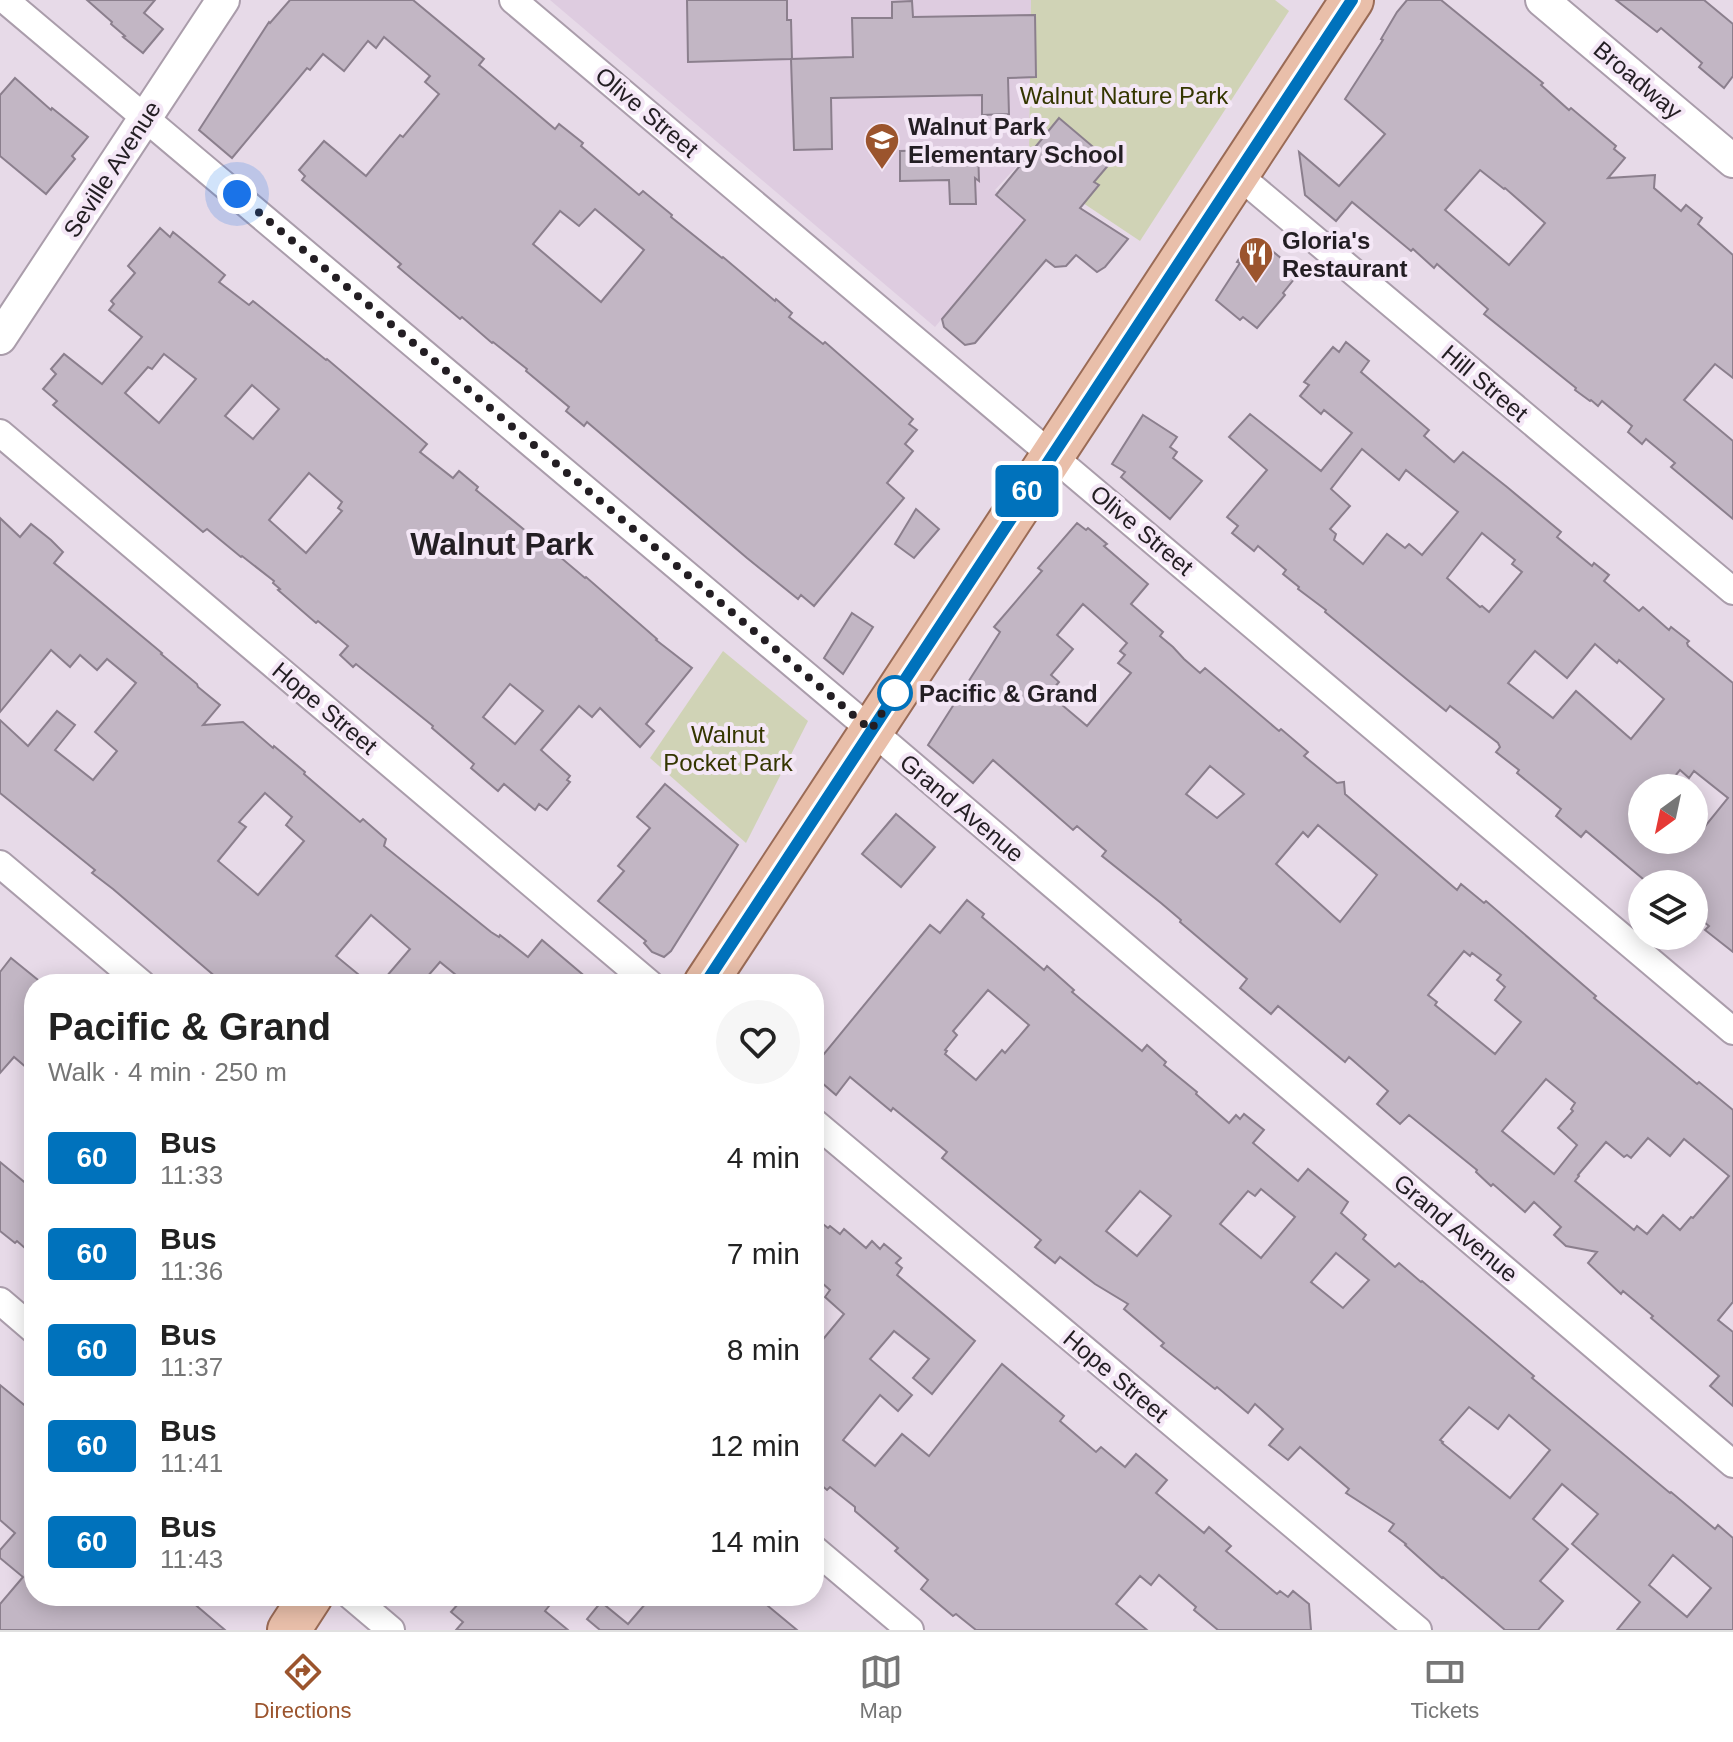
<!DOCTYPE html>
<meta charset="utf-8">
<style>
body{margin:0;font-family:Helvetica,sans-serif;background:#f6f6f6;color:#222;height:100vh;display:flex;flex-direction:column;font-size:30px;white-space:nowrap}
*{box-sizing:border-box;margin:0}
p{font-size:26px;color:#767676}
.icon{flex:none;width:44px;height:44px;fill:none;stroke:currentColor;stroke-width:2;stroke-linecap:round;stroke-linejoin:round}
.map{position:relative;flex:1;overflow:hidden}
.sheet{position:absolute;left:24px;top:974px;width:800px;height:632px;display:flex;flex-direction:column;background:#fff;border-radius:32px;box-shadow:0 4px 20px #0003}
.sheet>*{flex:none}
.badge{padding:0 16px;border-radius:6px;font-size:28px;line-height:52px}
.needle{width:52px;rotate:213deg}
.controls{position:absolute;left:1628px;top:774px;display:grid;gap:16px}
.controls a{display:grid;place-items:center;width:80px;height:80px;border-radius:50%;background:#fff;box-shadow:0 4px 20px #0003;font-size:40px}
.you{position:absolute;width:40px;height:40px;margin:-20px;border:6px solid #fff;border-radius:50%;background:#1a73e8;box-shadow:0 0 0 12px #1a73e833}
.map>.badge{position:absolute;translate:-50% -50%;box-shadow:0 0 0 4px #fff}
.round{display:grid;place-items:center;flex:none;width:84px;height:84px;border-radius:42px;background:#f6f6f6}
.overview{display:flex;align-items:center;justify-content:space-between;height:136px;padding:0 24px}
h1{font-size:38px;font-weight:700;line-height:60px}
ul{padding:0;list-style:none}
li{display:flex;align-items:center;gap:24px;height:96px;padding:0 24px}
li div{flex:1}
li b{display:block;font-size:30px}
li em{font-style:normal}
li .badge{min-width:88px;font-weight:700;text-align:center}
.tab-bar{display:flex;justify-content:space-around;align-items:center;height:112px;border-top:2px solid #e0e0e0;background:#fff;font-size:22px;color:#767676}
.tab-bar a{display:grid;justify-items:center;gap:4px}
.tab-bar .active{color:#9b542d}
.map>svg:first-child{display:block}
.built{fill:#decce0}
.green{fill:#d0d3b6}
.building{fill:#c2b6c4;stroke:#8b7f8d;stroke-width:2;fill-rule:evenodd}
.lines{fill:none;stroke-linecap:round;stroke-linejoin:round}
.minor-casing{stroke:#aa9dab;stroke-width:30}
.tertiary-casing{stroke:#aa9dab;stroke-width:36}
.primary-casing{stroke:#9a6b56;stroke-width:46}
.minor{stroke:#fff;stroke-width:26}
.tertiary{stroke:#fff;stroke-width:32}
.primary{stroke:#e9bfaa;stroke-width:42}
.line-casing{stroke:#fff;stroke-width:18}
.line{stroke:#0072bc;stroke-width:12}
.walk{stroke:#231e23;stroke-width:8;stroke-dasharray:0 14.4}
.stop-dot{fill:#fff;stroke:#0072bc;stroke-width:4}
.labels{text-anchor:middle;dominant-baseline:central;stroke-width:8;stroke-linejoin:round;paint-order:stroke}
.street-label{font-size:24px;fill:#231e23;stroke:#f4e7f6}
.park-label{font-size:24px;fill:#343600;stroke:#f4e7f6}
.poi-label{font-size:24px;font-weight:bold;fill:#231e23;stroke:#f4e7f6;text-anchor:start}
.stop-label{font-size:24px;font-weight:bold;fill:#231e23;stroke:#f4e7f6;text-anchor:start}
.district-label{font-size:32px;font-weight:bold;fill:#231e23;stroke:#f4e7f6}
</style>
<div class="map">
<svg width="1733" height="1630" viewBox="0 0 1733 1630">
<rect width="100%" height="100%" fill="#e7dae8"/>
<polygon class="built" points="550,0 1031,0 1029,153 995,190 1026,217 935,327"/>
<g class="green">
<polygon points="1031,0 1275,0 1289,11 1140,241 1077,199 1029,153"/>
<polygon points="723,651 808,721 746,843 650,758"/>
</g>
<g class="building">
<polygon points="87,0 155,0 144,13 163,29 143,53 123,37 125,36 111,24 112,22"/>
<path d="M 290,0 L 413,0 L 484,59 L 479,65 L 484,69 L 555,129 L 559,124 L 583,143 L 581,146 L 639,195 L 643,191 L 672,215 L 671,217 L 722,258 L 723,257 L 775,301 L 776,299 L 792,313 L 789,317 L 823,344 L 825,342 L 913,419 L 909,424 L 917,430 L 905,444 L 913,451 L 887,483 L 904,498 L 814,606 L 801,595 L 798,599 L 747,558 L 587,422 L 584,426 L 566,411 L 569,407 L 526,371 L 527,369 L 493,342 L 492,343 L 462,317 L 460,319 L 398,267 L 401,264 L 302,180 L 305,176 L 299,170 L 324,141 L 366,176 L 400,135 L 403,137 L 439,94 L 425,82 L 430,76 L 384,37 L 376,48 L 368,41 L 344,71 L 323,54 L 310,70 L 307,68 L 232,158 L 199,130 L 269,22 L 270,23 ZM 595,209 L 644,250 L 601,302 L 533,244 L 560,211 L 579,226 Z"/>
<polygon points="687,0 787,0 787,20 791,20 792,59 688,62"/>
<path d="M 1407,0 L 1441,0 L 1543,83 L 1541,85 L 1569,110 L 1571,108 L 1616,146 L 1614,149 L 1625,158 L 1608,178 L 1655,175 L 1654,188 L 1681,211 L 1686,205 L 1702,218 L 1698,224 L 1733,255 L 1733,378 L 1715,364 L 1684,400 L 1733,441 L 1733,519 L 1671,467 L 1675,463 L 1646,439 L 1642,444 L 1628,432 L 1632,426 L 1602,401 L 1598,406 L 1591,400 L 1590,401 L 1575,390 L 1576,388 L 1484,314 L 1488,309 L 1437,264 L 1434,268 L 1413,249 L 1411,251 L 1352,202 L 1336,221 L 1305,195 L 1299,152 L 1339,186 L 1385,134 L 1345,99 L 1383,40 L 1381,39 L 1397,12 ZM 1480,170 L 1504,189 L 1505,188 L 1545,223 L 1509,265 L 1445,210 Z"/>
<polygon points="1616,0 1704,0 1733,24 1733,76 1724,88 1699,67 1702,63 1661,28 1657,32"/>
<polygon points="912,1 913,17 1035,15 1036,77 1008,78 1009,114 982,115 982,95 831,98 832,149 794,150 791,59 853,57 852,18 892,18 892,2"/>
<polygon points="15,78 51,110 52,108 88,137 72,156 75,159 46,194 0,156 0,95"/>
<polygon points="1059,118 1111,162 1094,182 1099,185 1080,208 1128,239 1105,267 1097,272 1076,255 1066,266 1055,267 1046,260 975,343 965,345 944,327 942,319 1025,220 996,195"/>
<polygon points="978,149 979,181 975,178 976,204 950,204 949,180 900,181 900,151"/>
<path d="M 160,228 L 170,237 L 173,232 L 178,236 L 225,275 L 219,282 L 249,305 L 253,301 L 326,360 L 327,359 L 427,444 L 420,452 L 453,478 L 459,471 L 478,487 L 476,490 L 533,537 L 534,535 L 585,578 L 586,577 L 657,639 L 656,640 L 692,668 L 646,724 L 654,731 L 640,747 L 600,708 L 592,717 L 579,706 L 541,750 L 570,776 L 567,780 L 570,782 L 547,810 L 539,804 L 535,810 L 504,784 L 498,791 L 471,768 L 474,764 L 432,728 L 433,726 L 356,664 L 353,667 L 340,655 L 348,646 L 318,621 L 316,623 L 278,590 L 280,589 L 273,583 L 274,581 L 242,556 L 241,557 L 207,529 L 203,532 L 53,405 L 57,401 L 43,389 L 56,374 L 51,369 L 64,354 L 102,384 L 142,337 L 109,310 L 114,304 L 111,301 L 135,273 L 128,266 ZM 164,354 L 196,379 L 159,423 L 125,393 L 148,367 L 152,369 ZM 252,385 L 279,409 L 253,439 L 225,416 ZM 309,473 L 342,502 L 338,508 L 342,511 L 306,553 L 269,520 ZM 510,684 L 543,711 L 515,744 L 483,717 Z"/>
<polygon points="1258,242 1265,245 1299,273 1283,293 1285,295 1257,328 1243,317 1240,320 1216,300 1240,263 1237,262 1246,248 1252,243"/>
<path d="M 1346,342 L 1369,361 L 1361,372 L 1429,430 L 1424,436 L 1454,462 L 1463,452 L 1507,487 L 1561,532 L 1557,537 L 1592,566 L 1594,563 L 1609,575 L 1604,581 L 1639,611 L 1643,607 L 1669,630 L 1671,627 L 1689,641 L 1687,643 L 1688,646 L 1733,683 L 1733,952 L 1705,930 L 1709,926 L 1694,914 L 1694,884 L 1649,884 L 1586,831 L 1581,837 L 1556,816 L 1561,809 L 1517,773 L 1519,770 L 1496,752 L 1500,747 L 1498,743 L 1450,706 L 1446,711 L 1410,682 L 1325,612 L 1326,610 L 1298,589 L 1299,587 L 1283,574 L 1286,570 L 1258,546 L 1254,551 L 1232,533 L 1238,526 L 1227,517 L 1267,470 L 1229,437 L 1250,414 L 1321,471 L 1352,433 L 1324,410 L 1321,414 L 1300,396 L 1309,385 L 1304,382 L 1333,347 L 1339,352 ZM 1362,449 L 1399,480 L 1406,470 L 1458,512 L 1422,555 L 1409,544 L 1405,548 L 1387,534 L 1363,564 L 1334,540 L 1336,534 L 1330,529 L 1350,506 L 1331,489 ZM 1482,533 L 1515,560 L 1512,564 L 1522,572 L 1489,612 L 1482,606 L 1480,607 L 1447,578 ZM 1595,644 L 1617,663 L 1619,660 L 1664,699 L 1631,739 L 1576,691 L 1553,718 L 1508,683 L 1535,651 L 1567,678 ZM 1680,770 L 1689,778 L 1694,771 L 1728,798 L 1694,840 L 1642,840 L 1642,788 L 1665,788 Z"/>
<polygon points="1143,415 1177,437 1170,447 1177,452 1173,458 1202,481 1170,519 1121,477 1125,472 1112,464"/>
<polygon points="916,509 939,529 914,558 895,544"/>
<path d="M 0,518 L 20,537 L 31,524 L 51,540 L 63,552 L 54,563 L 162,653 L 161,654 L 197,684 L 198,687 L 220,705 L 203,725 L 243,722 L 273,748 L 274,746 L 305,772 L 304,774 L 360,822 L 363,819 L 379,833 L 386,839 L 384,846 L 491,932 L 499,937 L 500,935 L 528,957 L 542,940 L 594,984 L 467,984 L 440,962 L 421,984 L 380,984 L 410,949 L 371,915 L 336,956 L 370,984 L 224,984 L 113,889 L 92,873 L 95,870 L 0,793 L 0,720 L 28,746 L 57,711 L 75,725 L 55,750 L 93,780 L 117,751 L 95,732 L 136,683 L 107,659 L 97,670 L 80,655 L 70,667 L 51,650 L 0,712 ZM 265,793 L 292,817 L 286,825 L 304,841 L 258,895 L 218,861 L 246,827 L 239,822 Z"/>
<path d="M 1077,523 L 1086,530 L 1088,528 L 1107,544 L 1104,546 L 1148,584 L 1131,604 L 1163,632 L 1160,636 L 1173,647 L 1184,659 L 1200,673 L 1205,668 L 1279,731 L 1281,729 L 1308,752 L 1304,756 L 1337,783 L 1344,782 L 1345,794 L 1457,890 L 1461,884 L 1484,903 L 1486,901 L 1596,996 L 1594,998 L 1697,1084 L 1699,1082 L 1733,1110 L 1733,1302 L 1718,1320 L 1733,1332 L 1733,1406 L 1710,1386 L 1719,1376 L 1651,1318 L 1653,1316 L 1623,1291 L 1621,1294 L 1588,1263 L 1597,1252 L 1566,1246 L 1554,1235 L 1561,1227 L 1534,1202 L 1525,1212 L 1493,1184 L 1491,1186 L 1476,1172 L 1477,1170 L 1409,1115 L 1400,1124 L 1377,1104 L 1388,1091 L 1349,1057 L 1345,1062 L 1278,1006 L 1271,1014 L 1240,988 L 1247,979 L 1180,922 L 1181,920 L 1161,903 L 1102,856 L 1106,851 L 1077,826 L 1073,830 L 993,760 L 973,783 L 928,745 L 1000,632 L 994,627 L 1042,571 L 1038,568 ZM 1083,604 L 1127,643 L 1120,651 L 1125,655 L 1118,663 L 1131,673 L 1087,726 L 1049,694 L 1059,682 L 1051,675 L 1073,649 L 1057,635 ZM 1210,766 L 1244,794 L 1217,818 L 1186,794 ZM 1318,825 L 1377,875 L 1340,922 L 1276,864 L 1303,832 L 1308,837 ZM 1464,951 L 1470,956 L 1472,953 L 1501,975 L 1497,980 L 1505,987 L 1495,1000 L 1521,1022 L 1495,1054 L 1435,1005 L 1437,1002 L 1428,995 ZM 1546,1079 L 1575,1103 L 1571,1109 L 1573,1111 L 1558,1128 L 1577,1145 L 1554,1174 L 1502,1131 ZM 1648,1138 L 1670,1156 L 1684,1139 L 1729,1176 L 1693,1218 L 1691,1217 L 1680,1230 L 1663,1215 L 1647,1234 L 1637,1226 L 1634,1230 L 1575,1181 L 1579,1176 L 1578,1175 L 1606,1142 L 1624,1157 L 1627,1155 L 1631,1158 Z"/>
<polygon points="852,613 873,627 843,674 824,658"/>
<polygon points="665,784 738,845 671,951 664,957 652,952 644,943 646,941 598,901 624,871 618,866 650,828 637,817"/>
<polygon points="896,814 935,847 901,887 862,854"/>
<path d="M 967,900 L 984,914 L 982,917 L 1044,970 L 1047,966 L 1074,990 L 1072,992 L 1142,1051 L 1147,1045 L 1166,1062 L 1164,1065 L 1197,1092 L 1196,1094 L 1229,1123 L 1236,1115 L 1240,1119 L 1244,1114 L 1264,1130 L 1253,1143 L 1298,1181 L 1308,1169 L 1348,1202 L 1341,1213 L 1366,1235 L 1363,1239 L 1395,1267 L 1399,1263 L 1421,1282 L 1422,1281 L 1534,1376 L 1532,1378 L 1670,1493 L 1671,1492 L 1715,1529 L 1718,1525 L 1733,1538 L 1733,1630 L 1617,1630 L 1640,1602 L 1572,1544 L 1598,1514 L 1562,1484 L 1533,1519 L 1568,1549 L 1540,1581 L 1563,1601 L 1538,1630 L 1505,1630 L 1443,1577 L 1442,1578 L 1405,1545 L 1406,1544 L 1389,1531 L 1394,1524 L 1346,1493 L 1349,1489 L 1300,1447 L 1288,1460 L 1269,1445 L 1283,1429 L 1255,1404 L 1248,1413 L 1217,1387 L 1215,1389 L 1161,1346 L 1164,1343 L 1124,1309 L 1128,1304 L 1095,1284 L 1060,1257 L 1055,1263 L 1035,1247 L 1041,1240 L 942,1158 L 947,1152 L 893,1108 L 891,1111 L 850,1077 L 836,1095 L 814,1076 L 814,1066 L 930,925 L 940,933 ZM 988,990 L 1029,1025 L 1005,1053 L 1002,1050 L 976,1080 L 945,1054 L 947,1051 L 945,1050 L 957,1035 L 953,1031 ZM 1261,1189 L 1295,1217 L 1261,1258 L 1220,1224 L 1248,1191 L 1255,1196 ZM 1140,1191 L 1171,1216 L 1137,1256 L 1106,1231 ZM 1336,1253 L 1369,1280 L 1343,1308 L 1311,1282 ZM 1469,1407 L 1498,1429 L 1509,1415 L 1550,1450 L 1510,1498 L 1442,1443 L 1443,1442 L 1440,1440 ZM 1673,1555 L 1711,1588 L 1687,1617 L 1649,1585 Z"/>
<polygon points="11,958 43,984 34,984 34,1074 14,1057 0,1073 0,972"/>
<polygon points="0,1162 34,1190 34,1256 17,1241 15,1243 0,1231"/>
<polygon points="814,1217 828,1228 830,1226 840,1234 844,1229 866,1248 872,1241 880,1249 884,1244 901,1258 896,1263 902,1268 897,1275 975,1341 932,1394 913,1378 929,1359 894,1331 870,1359 912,1395 898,1411 880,1395 843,1440 875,1466 902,1434 929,1456 1002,1364 1064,1416 1060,1421 1096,1452 1101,1447 1125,1467 1136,1454 1167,1480 1156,1493 1204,1533 1209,1527 1231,1546 1226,1551 1277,1594 1280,1591 1288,1597 1293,1591 1309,1604 1311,1630 1218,1630 1194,1610 1196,1607 1159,1575 1151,1585 1140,1576 1116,1604 1147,1630 976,1630 956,1614 953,1616 921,1589 928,1580 895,1551 898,1548 855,1511 855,1507 830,1487 827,1490 814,1479 814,1350 844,1314 825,1297 830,1290 814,1276"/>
<polygon points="0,1385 34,1413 34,1596 185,1596 225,1630 0,1630 0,1604 23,1577 0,1558 0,1550 15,1533 0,1520"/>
<polygon points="465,1596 557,1596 545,1611 568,1630 456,1630 463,1622 451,1612"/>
<polygon points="652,1596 756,1596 797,1630 600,1630 587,1619 601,1602 628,1624"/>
</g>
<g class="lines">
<g class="minor-casing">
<g id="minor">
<polyline points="5,0 871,730 1733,1464"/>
<polyline points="513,0 1733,1031"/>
<polyline points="1237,174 1733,591"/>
<polyline points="0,433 650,984"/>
<polyline points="0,864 142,984"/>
<polyline points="814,1122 1418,1630"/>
<polyline points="0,1301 34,1330"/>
<polyline points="814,1549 910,1630"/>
<polyline points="351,1596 391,1630"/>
</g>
</g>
<g class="tertiary-casing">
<g id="tertiary">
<polyline points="1542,0 1733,161"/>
<polyline points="0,338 223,0"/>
</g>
</g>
<g class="primary-casing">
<g id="primary">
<polyline points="705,984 1352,0"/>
<polyline points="289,1630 311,1596"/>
</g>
</g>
<use href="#minor" class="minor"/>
<use href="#tertiary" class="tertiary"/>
<use href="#primary" class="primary"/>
</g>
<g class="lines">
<g class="line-casing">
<polyline id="line" points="705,984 1352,0"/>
</g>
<use href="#line" class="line"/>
<polyline class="walk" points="237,194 871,730 902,682 895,693"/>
</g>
<defs>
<g id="school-pin" transform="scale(1.8)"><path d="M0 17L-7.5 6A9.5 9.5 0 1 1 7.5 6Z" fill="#9b542d" stroke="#f4e7f6"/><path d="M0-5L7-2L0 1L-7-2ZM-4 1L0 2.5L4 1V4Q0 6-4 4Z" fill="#fff"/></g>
<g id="restaurant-pin" transform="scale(1.8)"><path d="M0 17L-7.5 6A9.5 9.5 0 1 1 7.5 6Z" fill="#9b542d" stroke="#f4e7f6"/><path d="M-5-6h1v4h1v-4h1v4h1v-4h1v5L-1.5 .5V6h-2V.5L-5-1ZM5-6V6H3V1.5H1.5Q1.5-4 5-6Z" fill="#fff"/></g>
</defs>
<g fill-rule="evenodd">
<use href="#school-pin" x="882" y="140"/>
<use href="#restaurant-pin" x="1256" y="254"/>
</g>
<circle class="stop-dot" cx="895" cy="693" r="16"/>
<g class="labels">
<g class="street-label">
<text transform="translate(1638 80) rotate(40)">Broadway</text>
<text transform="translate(647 112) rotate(40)">Olive Street</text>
<text transform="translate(112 169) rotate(-57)">Seville Avenue</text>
<text transform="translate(1485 383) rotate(40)">Hill Street</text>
<text transform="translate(1142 530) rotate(40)">Olive Street</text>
<text transform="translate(325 708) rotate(40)">Hope Street</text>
<text transform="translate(962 808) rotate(40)">Grand Avenue</text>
<text transform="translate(1456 1228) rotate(40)">Grand Avenue</text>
<text transform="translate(1116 1376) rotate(40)">Hope Street</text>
</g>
<g class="park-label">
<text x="1124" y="95">Walnut Nature Park</text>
<text x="728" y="734">Walnut<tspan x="728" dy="28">Pocket Park</tspan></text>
</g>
<g class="poi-label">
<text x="908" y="126">Walnut Park<tspan x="908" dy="28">Elementary School</tspan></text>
<text x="1282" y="240">Gloria's<tspan x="1282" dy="28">Restaurant</tspan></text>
</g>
<g class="stop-label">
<text x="919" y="693">Pacific &amp; Grand</text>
</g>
<g class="district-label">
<text x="502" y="544">Walnut Park</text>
</g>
</g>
</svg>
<div class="controls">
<a><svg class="needle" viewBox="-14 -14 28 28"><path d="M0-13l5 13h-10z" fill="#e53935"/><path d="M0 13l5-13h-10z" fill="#767676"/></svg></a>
<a><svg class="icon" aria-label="layers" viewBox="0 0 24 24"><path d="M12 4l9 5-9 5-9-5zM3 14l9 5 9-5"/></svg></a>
</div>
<div class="you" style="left:237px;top:194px"></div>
<b class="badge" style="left:1027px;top:491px;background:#0072bc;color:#fff">60</b>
<section class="sheet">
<div class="overview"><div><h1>Pacific &amp; Grand</h1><p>Walk · 4 min · 250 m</p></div><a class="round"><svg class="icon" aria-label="heart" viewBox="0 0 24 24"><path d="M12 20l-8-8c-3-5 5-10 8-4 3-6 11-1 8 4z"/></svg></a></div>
<ul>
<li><span class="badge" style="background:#0072bc;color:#fff">60</span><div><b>Bus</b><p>11:33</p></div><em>4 min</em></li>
<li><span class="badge" style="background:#0072bc;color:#fff">60</span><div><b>Bus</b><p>11:36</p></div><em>7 min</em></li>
<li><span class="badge" style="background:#0072bc;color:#fff">60</span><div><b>Bus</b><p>11:37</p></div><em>8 min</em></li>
<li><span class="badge" style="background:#0072bc;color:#fff">60</span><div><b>Bus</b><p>11:41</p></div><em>12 min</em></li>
<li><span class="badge" style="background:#0072bc;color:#fff">60</span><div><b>Bus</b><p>11:43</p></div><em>14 min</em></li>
</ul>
</section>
</div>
<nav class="tab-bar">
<a class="active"><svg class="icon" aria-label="directions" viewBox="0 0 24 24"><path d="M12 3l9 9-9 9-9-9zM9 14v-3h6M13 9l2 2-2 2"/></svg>Directions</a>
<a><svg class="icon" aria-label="map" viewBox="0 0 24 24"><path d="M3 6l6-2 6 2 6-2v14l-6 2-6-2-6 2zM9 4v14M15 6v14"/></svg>Map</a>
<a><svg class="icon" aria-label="tickets" viewBox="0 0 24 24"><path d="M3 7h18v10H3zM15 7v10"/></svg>Tickets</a>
</nav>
